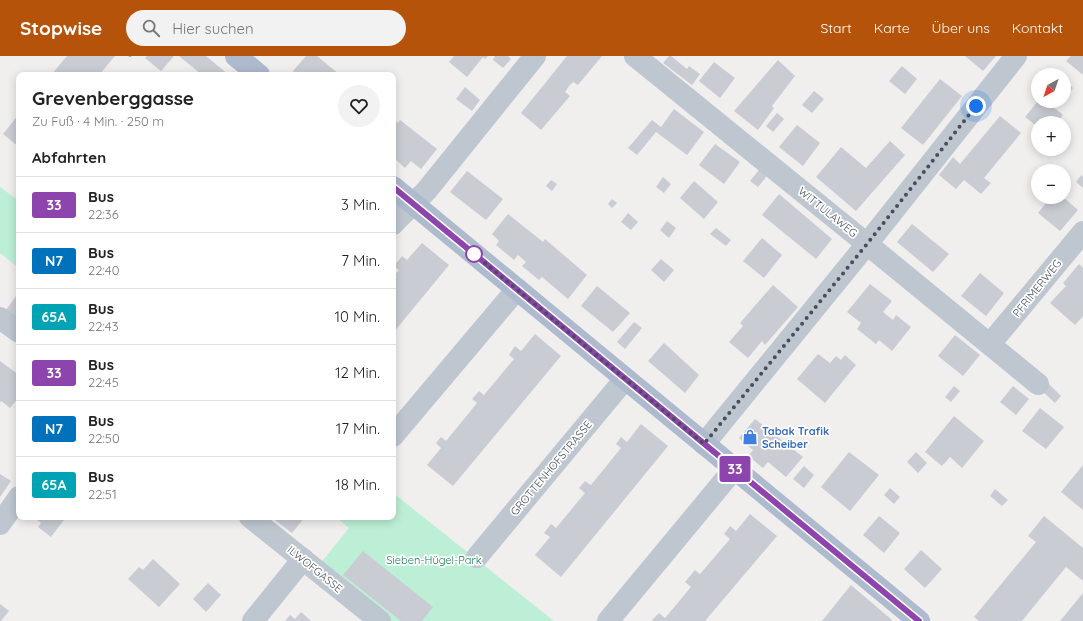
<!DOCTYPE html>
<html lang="de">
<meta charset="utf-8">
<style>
body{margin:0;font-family:Quicksand,sans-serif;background:#f2f2f2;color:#222;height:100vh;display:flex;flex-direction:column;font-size:15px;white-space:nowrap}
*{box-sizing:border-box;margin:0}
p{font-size:13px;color:#767676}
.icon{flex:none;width:22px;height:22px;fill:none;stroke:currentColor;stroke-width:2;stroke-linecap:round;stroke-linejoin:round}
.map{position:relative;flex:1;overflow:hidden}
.sheet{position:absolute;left:16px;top:16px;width:380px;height:448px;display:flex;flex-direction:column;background:#fff;border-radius:8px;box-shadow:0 2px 10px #0003}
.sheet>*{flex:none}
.badge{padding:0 8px;border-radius:3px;font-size:14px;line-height:26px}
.needle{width:26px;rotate:220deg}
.controls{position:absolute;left:1031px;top:12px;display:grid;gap:8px}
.controls a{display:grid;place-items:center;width:40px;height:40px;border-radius:50%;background:#fff;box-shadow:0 2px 10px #0003;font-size:20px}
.you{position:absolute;width:20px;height:20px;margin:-10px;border:3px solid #fff;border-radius:50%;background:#1a73e8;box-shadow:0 0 0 6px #1a73e833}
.map>.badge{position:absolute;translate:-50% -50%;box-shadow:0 0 0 2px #fff}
h2{padding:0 16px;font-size:15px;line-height:36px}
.round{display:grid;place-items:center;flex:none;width:42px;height:42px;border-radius:21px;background:#f2f2f2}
.overview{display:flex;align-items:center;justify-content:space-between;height:68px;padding:0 16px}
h1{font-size:19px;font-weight:700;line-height:30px}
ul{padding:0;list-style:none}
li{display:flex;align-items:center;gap:12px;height:56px;padding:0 16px;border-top:1px solid #e0e0e0}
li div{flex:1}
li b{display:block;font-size:15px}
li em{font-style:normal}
li .badge{min-width:44px;font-weight:700;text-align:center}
header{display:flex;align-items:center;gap:24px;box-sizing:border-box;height:56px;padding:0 20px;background:#b45309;color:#fff}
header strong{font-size:19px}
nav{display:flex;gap:22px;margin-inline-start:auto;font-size:14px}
.search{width:280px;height:36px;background:#f2f2f2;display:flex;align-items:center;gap:10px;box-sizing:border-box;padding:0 14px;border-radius:22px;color:#767676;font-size:15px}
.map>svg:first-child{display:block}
.green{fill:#bcefd6}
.building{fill:#caccd4}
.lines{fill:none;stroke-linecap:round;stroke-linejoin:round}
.path{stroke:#74ccac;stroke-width:2.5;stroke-dasharray:3 2;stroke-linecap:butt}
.minor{stroke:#bec6d0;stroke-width:22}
.major{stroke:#aebacd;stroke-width:22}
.line-casing{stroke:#fff;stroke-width:9}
.line{stroke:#8e44ad;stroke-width:6}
.walk{stroke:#464f5b;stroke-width:4;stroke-dasharray:0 7.2}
.stop-dot{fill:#fff;stroke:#8e44ad;stroke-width:2}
.labels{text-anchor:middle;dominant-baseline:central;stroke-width:3.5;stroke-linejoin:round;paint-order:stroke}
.street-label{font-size:11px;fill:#464f5b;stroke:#fff}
.shop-label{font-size:11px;font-weight:bold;fill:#366cbe;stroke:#fff;text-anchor:start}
.park-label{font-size:11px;fill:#177d56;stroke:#fff}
</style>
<header>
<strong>Stopwise</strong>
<div class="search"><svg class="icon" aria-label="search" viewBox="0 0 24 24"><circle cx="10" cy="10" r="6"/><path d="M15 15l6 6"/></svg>Hier suchen</div>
<nav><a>Start</a><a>Karte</a><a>Über uns</a><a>Kontakt</a></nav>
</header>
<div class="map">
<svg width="1083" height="565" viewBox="0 0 1083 565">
<rect width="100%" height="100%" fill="#f1eeee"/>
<g class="green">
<polygon points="0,131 19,145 19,212 0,197"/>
<polygon points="393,437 554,565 367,565 311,519 349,472 336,461 393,461"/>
</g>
<g class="building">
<polygon points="67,0 115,0 99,19 51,19"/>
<polygon points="147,0 174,0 161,15 145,2"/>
<polygon points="179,0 206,0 229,19 202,19"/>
<polygon points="306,0 317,0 340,19 297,19 293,15"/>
<polygon points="454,0 488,0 485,3 483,1 467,21 449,6"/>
<polygon points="495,0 508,0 511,3 503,12 493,4"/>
<polygon points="567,0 602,0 578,29 573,26 569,30 565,36 570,40 541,74 521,57"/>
<polygon points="669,0 671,0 687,13 689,10 700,18 692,29 663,7"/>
<polygon points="965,0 996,0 983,15"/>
<polygon points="1071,0 1083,0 1083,19 1066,5"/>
<polygon points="778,4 795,20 772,50 774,52 758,74 734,55"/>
<polygon points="714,6 735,22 720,42 699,25"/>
<polygon points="902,10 917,23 905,38 889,25"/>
<polygon points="940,23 962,40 923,89 901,72"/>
<polygon points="1065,25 1073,32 1064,42 1064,26"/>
<polygon points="465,31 480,44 472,55 456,43"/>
<polygon points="814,35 824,43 812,57 802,49"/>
<polygon points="1038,45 1046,45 1063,59 1057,67 1038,67 1038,71 1025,61"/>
<polygon points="674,53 704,76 687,99 656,76 637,99 628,92 652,64 661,71"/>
<polygon points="777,57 784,63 773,76 766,70"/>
<polygon points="19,58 19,91 3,78"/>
<polygon points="1000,60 1021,77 984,122 991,127 981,138 964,124 956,133 939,119 953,101 960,108"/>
<polygon points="393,63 398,67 400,64 437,93 421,113 411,105 405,112 393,101 393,93 395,91 393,90"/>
<polygon points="797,69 820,87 803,110 779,91"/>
<polygon points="890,85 905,99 856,155 816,121 841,91 866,112"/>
<polygon points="715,88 740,106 724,128 699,109"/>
<polygon points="759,114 767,120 758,131 750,125"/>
<polygon points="467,115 503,143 486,164 450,136"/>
<polygon points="1081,119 1083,121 1083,132 1076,126"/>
<polygon points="663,121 671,128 664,137 656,131"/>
<polygon points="551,124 557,128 552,135 546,130"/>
<polygon points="694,125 718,146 704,163 680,142"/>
<polygon points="779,138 832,183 816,203 762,159"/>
<polygon points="1051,141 1063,141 1078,154 1060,175 1038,157"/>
<polygon points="612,143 617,147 612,152 608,148"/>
<polygon points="628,157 638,166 631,174 621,166"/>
<polygon points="508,158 543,186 545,183 587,219 568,243 542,221 539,224 522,210 526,206 518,199 514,204 496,189 499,185 492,178"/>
<polygon points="667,165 676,172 669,182 660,174"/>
<polygon points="912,168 949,198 933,216 897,186"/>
<polygon points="716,172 731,184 726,190 710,178"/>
<polygon points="762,182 782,199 764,222 743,205"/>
<polygon points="422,187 449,209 393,277 393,221 399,214 394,210 402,200 407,204"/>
<polygon points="661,203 674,214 664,226 651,214"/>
<polygon points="1079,208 1083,212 1083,260 1075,269 1050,247 1066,230 1063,227"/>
<polygon points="980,217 1004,237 986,260 961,240"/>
<polygon points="870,228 892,245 883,256 893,264 896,259 911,271 892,295 879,284 876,288 857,273 861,267 847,256"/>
<polygon points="773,229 798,251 765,289 762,285 748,302 729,286 743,270 740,267"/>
<polygon points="597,230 630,257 613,276 581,250"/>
<polygon points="19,236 19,264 6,254"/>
<polygon points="634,266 642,272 625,293 617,286"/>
<polygon points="535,278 561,300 453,430 427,409 441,392 436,387 441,381 446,385 477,347 472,343 479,335 484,339 514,303 509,299 515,290 521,295"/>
<polygon points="955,279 980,299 963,320 938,300"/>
<polygon points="664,287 699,319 685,337 648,305"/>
<polygon points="818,298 830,307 836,300 841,304 845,299 856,309 825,347 797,323"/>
<polygon points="0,305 19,319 16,325 19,327 19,341 10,352 1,345 0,347"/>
<polygon points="1049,328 1061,340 1055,347 1042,335"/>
<polygon points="954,330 960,335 951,346 945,341"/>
<polygon points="1013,330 1029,343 1016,359 1000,346"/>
<polygon points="1040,352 1064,371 1046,393 1022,375"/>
<polygon points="954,360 984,385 962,412 950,401 942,410 925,396"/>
<polygon points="755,363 803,401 786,421 768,406 763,412 748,400 753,394 739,382"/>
<polygon points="641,368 668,390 561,521 535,499 550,481 544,477 551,468 556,472 585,437 579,432 585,425 591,429 621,392 616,388 621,381 627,386"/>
<polygon points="849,396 879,419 850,455 821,431"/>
<polygon points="916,396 927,407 918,417 907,406"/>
<polygon points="1083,409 1083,454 1061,436"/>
<polygon points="804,410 814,419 804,432 793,423"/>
<polygon points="0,418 11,425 0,441"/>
<polygon points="890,432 900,441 894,448 884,439"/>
<polygon points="995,433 1008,444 1002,450 990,440"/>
<polygon points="750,458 777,480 705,565 654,565 652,564 659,557 665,562 691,531 685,526 695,514 700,518 730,483 724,478 730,470 736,475"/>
<polygon points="879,460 900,477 884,497 863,479"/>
<polygon points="1044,460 1083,492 1083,525 1066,511 1022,565 979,565 974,561 1036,486 1028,480"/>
<polygon points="33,461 66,461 51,481 38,471 41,467"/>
<polygon points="271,461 305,461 292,477"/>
<polygon points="921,494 942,513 925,532 904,513"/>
<polygon points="363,495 433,551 422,565 401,565 343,519"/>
<polygon points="153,503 180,528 159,551 128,523 139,511 143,514"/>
<polygon points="208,527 221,539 206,556 193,543"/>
<polygon points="851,529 892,564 891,565 822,565"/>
<polygon points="1083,537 1083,565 1060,565"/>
<polygon points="0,548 9,555 1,565 0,565"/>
<polygon points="301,556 311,565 285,565 290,559 295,563"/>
</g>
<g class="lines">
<polyline class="path" points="130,0 130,1"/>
<g class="minor">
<polyline points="635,0 867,188 1038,328"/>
<path d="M 393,168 C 404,156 416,146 427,134 L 535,0"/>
<polyline points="0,262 19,276"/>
<polyline points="990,288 1083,176"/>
<polyline points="393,380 517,233"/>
<polyline points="704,388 867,188 1016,0"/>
<polyline points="250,461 380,565"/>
<polyline points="0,468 19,441"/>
<polyline points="477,501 625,323"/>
<polyline points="253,565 303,503"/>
<polyline points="608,565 734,413"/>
</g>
<g class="major">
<polyline points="236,0 259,19"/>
<polyline points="393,131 919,565"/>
</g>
</g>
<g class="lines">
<g class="line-casing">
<polyline id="line" points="393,131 919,565"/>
</g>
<use href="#line" class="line"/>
<polyline class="walk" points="474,198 704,388 867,188 976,50"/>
</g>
<defs>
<g id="shop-bare" transform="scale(1.2)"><path d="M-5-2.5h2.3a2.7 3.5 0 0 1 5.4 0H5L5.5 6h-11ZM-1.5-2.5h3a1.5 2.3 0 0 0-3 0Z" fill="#3f7fe0" stroke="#fff" stroke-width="2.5" paint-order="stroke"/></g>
</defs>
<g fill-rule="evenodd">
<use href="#shop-bare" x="750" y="381"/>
</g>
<circle class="stop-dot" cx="474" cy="198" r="8"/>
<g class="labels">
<g class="street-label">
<text transform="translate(828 156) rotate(39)">WITTULAWEG</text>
<text transform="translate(1037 232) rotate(-51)">PFRIMERWEG</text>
<text transform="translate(551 412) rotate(-50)">GROTTENHOFSTRASSE</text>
<text transform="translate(315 513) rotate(39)">ILWOFGASSE</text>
</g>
<g class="shop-label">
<text x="762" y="375">Tabak Trafik<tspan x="762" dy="13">Scheiber</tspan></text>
</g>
<g class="park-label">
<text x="434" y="504">Sieben-Hügel-Park</text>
</g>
</g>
</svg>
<div class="controls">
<a><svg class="needle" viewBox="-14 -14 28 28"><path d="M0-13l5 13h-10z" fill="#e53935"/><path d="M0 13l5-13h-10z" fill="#767676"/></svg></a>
<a>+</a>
<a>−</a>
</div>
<div class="you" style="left:976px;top:50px"></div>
<b class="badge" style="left:735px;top:413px;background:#8e44ad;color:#fff">33</b>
<section class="sheet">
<div class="overview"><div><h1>Grevenberggasse</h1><p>Zu Fuß · 4 Min. · 250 m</p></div><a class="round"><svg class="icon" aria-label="heart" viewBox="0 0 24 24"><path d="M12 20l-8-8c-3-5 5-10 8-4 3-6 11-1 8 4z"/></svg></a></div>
<h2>Abfahrten</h2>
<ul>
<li><span class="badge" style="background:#8e44ad;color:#fff">33</span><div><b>Bus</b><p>22:36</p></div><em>3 Min.</em></li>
<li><span class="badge" style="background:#0072bc;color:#fff">N7</span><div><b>Bus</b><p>22:40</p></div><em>7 Min.</em></li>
<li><span class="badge" style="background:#00a3b4;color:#fff">65A</span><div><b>Bus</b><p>22:43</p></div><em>10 Min.</em></li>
<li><span class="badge" style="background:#8e44ad;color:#fff">33</span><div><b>Bus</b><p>22:45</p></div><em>12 Min.</em></li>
<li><span class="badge" style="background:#0072bc;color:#fff">N7</span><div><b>Bus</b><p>22:50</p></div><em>17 Min.</em></li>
<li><span class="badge" style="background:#00a3b4;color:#fff">65A</span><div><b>Bus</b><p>22:51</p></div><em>18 Min.</em></li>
</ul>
</section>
</div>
